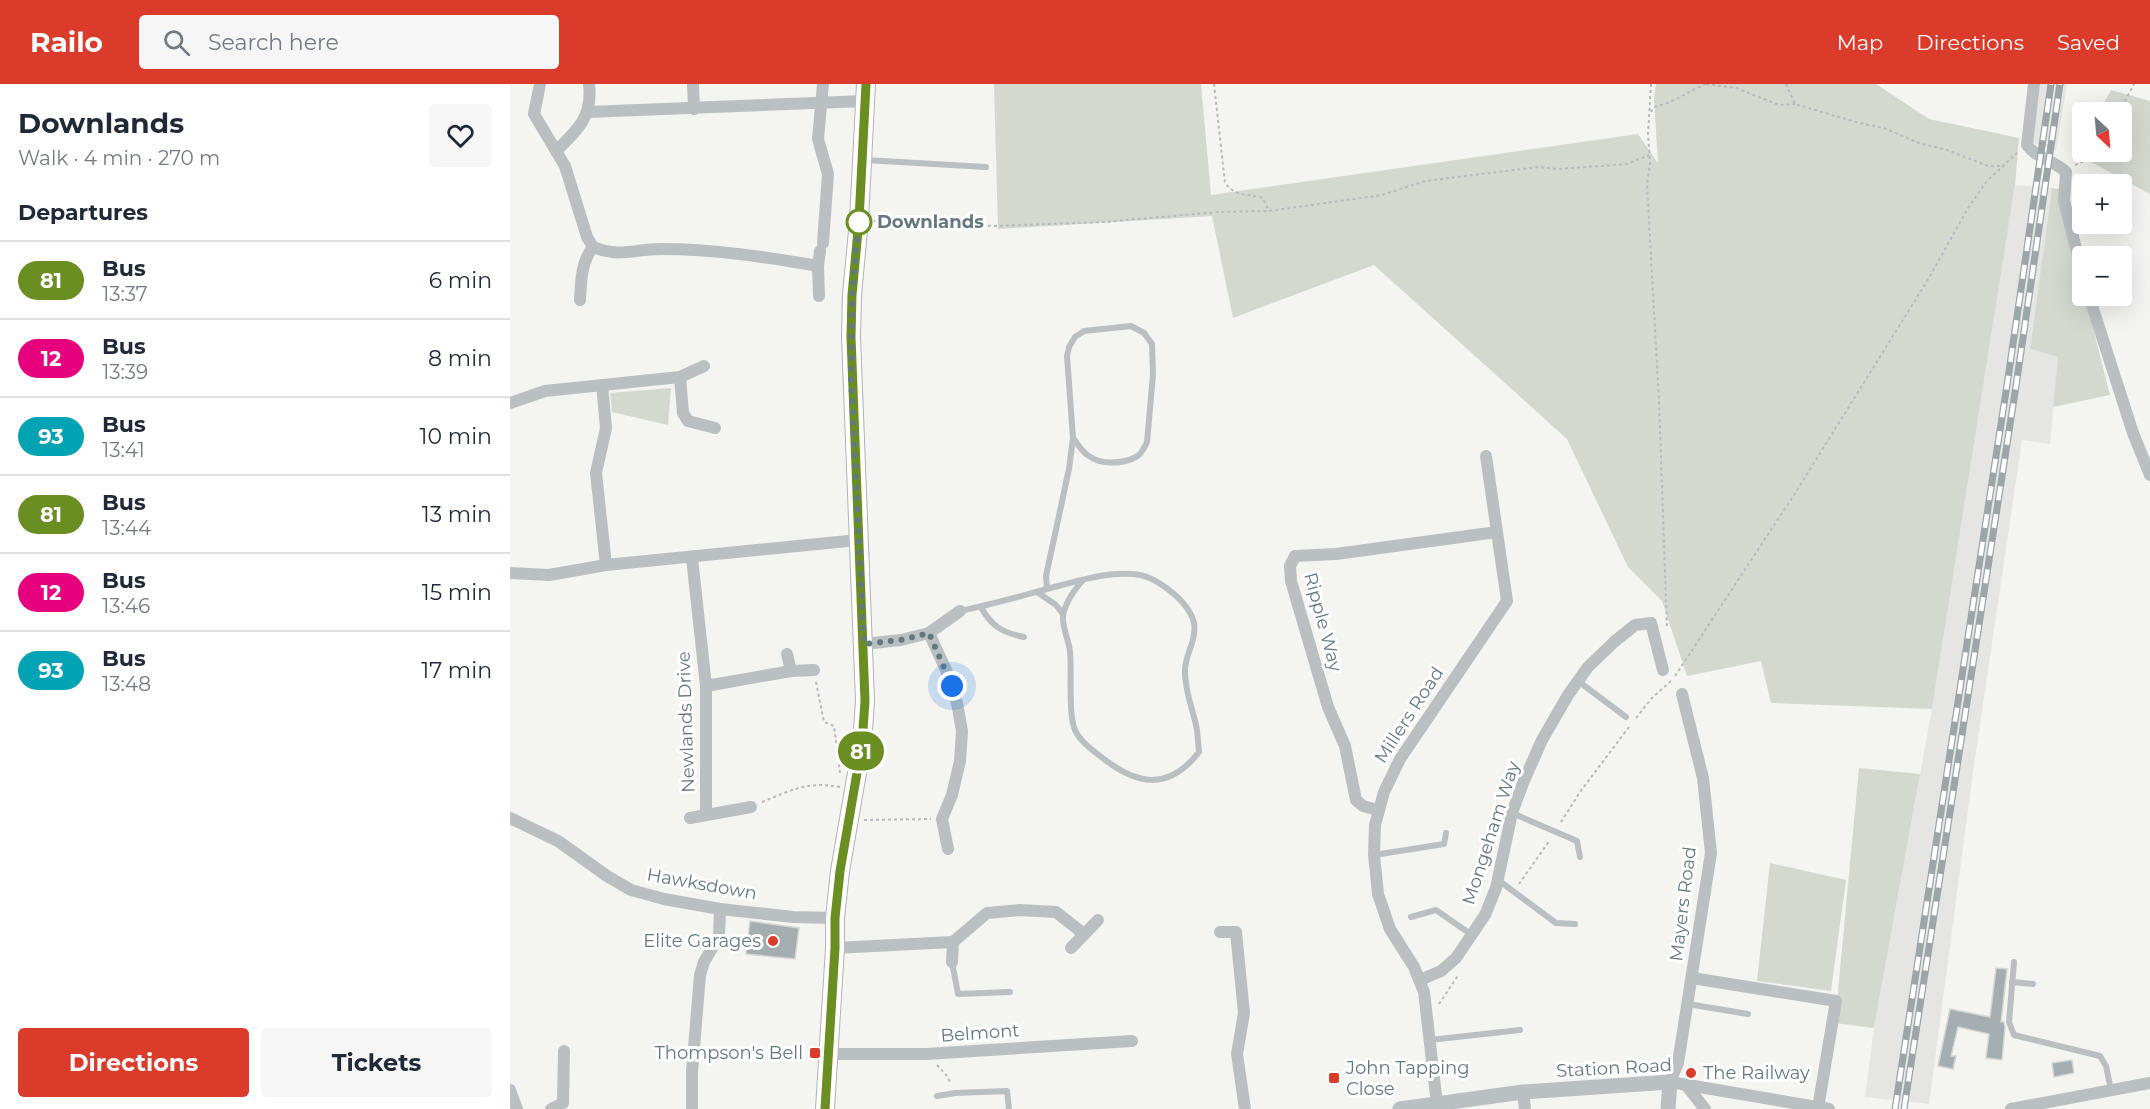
<!DOCTYPE html>
<meta charset="utf-8">
<style>
body{margin:0;font-family:Montserrat,sans-serif;background:#f6f6f7;color:#1f2937;height:100vh;display:flex;flex-direction:column;font-size:22px;white-space:nowrap}
*{box-sizing:border-box;margin:0}
p{font-size:20px;color:#747a83}
.icon{flex:none;width:33px;height:33px;fill:none;stroke:currentColor;stroke-width:2;stroke-linecap:round;stroke-linejoin:round}
.map{position:relative;flex:1;overflow:hidden}
.side{display:flex;flex-direction:column;background:#fff;width:510px}
.side>*{flex:none}
.badge{padding:0 12px;border-radius:20px;font-size:21px;line-height:39px}
.needle{width:39px;rotate:154deg}
.controls{position:absolute;left:1562px;top:18px;display:grid;gap:12px}
.controls a{display:grid;place-items:center;width:60px;height:60px;border-radius:6px;background:#fff;box-shadow:0 6px 24px #0002;font-size:30px}
.you{position:absolute;width:30px;height:30px;margin:-15px;border:4px solid #fff;border-radius:50%;background:#1a73e8;box-shadow:0 0 0 9px #1a73e833}
.map>.badge{position:absolute;translate:-50% -50%;box-shadow:0 0 0 3px #fff}
h2{padding:0 18px;font-size:22px;line-height:54px}
.round{display:grid;place-items:center;flex:none;width:63px;height:63px;border-radius:6px;background:#f6f6f7}
.overview{display:flex;align-items:center;justify-content:space-between;height:102px;padding:0 18px}
h1{font-size:28px;font-weight:700;line-height:45px}
.cta{display:flex;gap:12px;margin-top:auto;padding:12px 18px}
.cta a{flex:1;height:69px;border-radius:6px;background:#db3b2a;color:#fff;font-size:24px;font-weight:700;line-height:69px;text-align:center}
.cta a+a{background:#f6f6f7;color:#1f2937}
ul{padding:0;list-style:none}
li{display:flex;align-items:center;gap:18px;height:78px;padding:0 18px;border-top:2px solid #e0e1e3}
li div{flex:1}
li b{display:block;font-size:22px}
li em{font-style:normal}
li .badge{min-width:66px;font-weight:700;text-align:center}
header{display:flex;align-items:center;gap:36px;box-sizing:border-box;height:84px;padding:0 30px;background:#db3b2a;color:#fff}
header strong{font-size:28px}
nav{display:flex;gap:33px;margin-inline-start:auto;font-size:21px}
.search{width:420px;height:54px;background:#f6f6f7;display:flex;align-items:center;gap:15px;box-sizing:border-box;padding:0 21px;border-radius:6px;color:#747a83;font-size:22px}
main{display:flex;flex:1;min-height:0}
.map>svg:first-child{display:block}
.built{fill:#e5e5e4}
.green{fill:#d4d9d0}
.building{fill:#a4aeb1;stroke:#d5d5d3;stroke-width:1.5}
.lines{fill:none;stroke-linecap:round;stroke-linejoin:round}
.primary-casing{stroke:#aeb4b7;stroke-width:20}
.path{stroke:#b7babc;stroke-width:2;stroke-dasharray:3 3;stroke-linecap:butt}
.service{stroke:#bac0c2;stroke-width:6}
.minor{stroke:#bac0c2;stroke-width:12}
.tertiary{stroke:#bac0c2;stroke-width:15}
.primary{stroke:#fff;stroke-width:18}
.rail-casing{stroke:#9ca5a8;stroke-width:7}
.rail{stroke:#fff;stroke-width:4.5;stroke-dasharray:14;stroke-linecap:butt}
.line-casing{stroke:#fff;stroke-width:14}
.line{stroke:#6b8e23;stroke-width:9}
.walk{stroke:#647880;stroke-width:6;stroke-dasharray:0 10.8}
.stop-dot{fill:#fff;stroke:#6b8e23;stroke-width:3}
.poi-dot{fill:#db3b2a;stroke:#fff;stroke-width:2}
.labels{text-anchor:middle;dominant-baseline:central;stroke-width:6;stroke-linejoin:round;paint-order:stroke}
.stop-label{font-size:18px;font-weight:bold;fill:#647880;stroke:#fff;text-anchor:start}
.street-label{font-size:18px;fill:#647880;stroke:#fff}
.poi-label{font-size:18px;fill:#647880;stroke:#fff;text-anchor:end}
</style>
<header>
<strong>Railo</strong>
<div class="search"><svg class="icon" aria-label="search" viewBox="0 0 24 24"><circle cx="10" cy="10" r="6"/><path d="M15 15l6 6"/></svg>Search here</div>
<nav><a>Map</a><a>Directions</a><a>Saved</a></nav>
</header>
<main>
<section class="side">
<div class="overview"><div><h1>Downlands</h1><p>Walk · 4 min · 270 m</p></div><a class="round"><svg class="icon" aria-label="heart" viewBox="0 0 24 24"><path d="M12 20l-8-8c-3-5 5-10 8-4 3-6 11-1 8 4z"/></svg></a></div>
<h2>Departures</h2>
<ul>
<li><span class="badge" style="background:#6b8e23;color:#fff">81</span><div><b>Bus</b><p>13:37</p></div><em>6 min</em></li>
<li><span class="badge" style="background:#e6007e;color:#fff">12</span><div><b>Bus</b><p>13:39</p></div><em>8 min</em></li>
<li><span class="badge" style="background:#00a3b4;color:#fff">93</span><div><b>Bus</b><p>13:41</p></div><em>10 min</em></li>
<li><span class="badge" style="background:#6b8e23;color:#fff">81</span><div><b>Bus</b><p>13:44</p></div><em>13 min</em></li>
<li><span class="badge" style="background:#e6007e;color:#fff">12</span><div><b>Bus</b><p>13:46</p></div><em>15 min</em></li>
<li><span class="badge" style="background:#00a3b4;color:#fff">93</span><div><b>Bus</b><p>13:48</p></div><em>17 min</em></li>
</ul>
<div class="cta"><a>Directions</a><a>Tickets</a></div>
</section>
<div class="map">
<svg width="1640" height="1025" viewBox="0 0 1640 1025">
<rect width="100%" height="100%" fill="#f4f4f0"/>
<g class="built">
<polygon points="1530,0 1557,0 1546,66 1523,59"/>
<polygon points="1505,101 1542,104 1520,265 1548,273 1540,360 1512,356 1463,688 1419,1020 1355,1013 1364,944 1422,625"/>
</g>
<g class="green">
<polygon points="484,0 691,0 701,111 1128,50 1148,79 1144,15 1146,0 1366,0 1419,35 1509,54 1505,101 1422,625 1261,619 1251,577 1177,592 1152,517 1118,483 1057,355 864,181 723,234 702,132 488,145"/>
<polygon points="1601,6 1640,17 1640,110 1566,70 1572,59 1572,68 1611,68 1611,28 1589,28"/>
<polygon points="1542,104 1549,105 1572,199 1572,212 1575,212 1600,311 1543,323 1548,273 1520,265"/>
<polygon points="161,304 158,341 102,328 100,309"/>
<polygon points="1349,684 1410,690 1364,944 1325,939"/>
<polygon points="1260,779 1336,796 1321,907 1247,897"/>
</g>
<g class="building">
<polygon points="240,837 289,844 285,875 236,870"/>
<polygon points="1486,884 1497,885 1491,938 1494,938 1495,943 1492,976 1476,974 1479,950 1448,943 1441,972 1446,972 1443,985 1428,982 1440,925 1480,933"/>
<polygon points="1562,976 1564,989 1544,993 1542,979"/>
</g>
<g class="lines">
<g class="primary-casing">
<polyline id="primary" points="315,1025 325,864 325,834 330,787 352,660 355,617 341,253 342,211 349,136 356,0"/>
</g>
<g class="path">
<path d="M 704,0 L 715,99 C 727,114 736,109 753,114 L 759,127"/>
<polyline points="1141,0 1138,50 1140,79 1137,100 1149,317 1157,545"/>
<polyline points="1196,0 1226,4 1269,21 1285,20"/>
<polyline points="1276,0 1285,20 1349,39 1374,44 1409,59 1437,66 1478,82 1491,82"/>
<path d="M 1141,28 L 1144,23 C 1166,18 1176,8 1196,0"/>
<polyline points="1609,28 1624,0"/>
<polyline points="1565,81 1572,78 1582,68"/>
<polyline points="364,137 484,142 594,138 708,128 759,127 872,111 915,97 1028,83 1049,85 1117,80 1139,71"/>
<polyline points="1165,592 1284,411 1419,194 1458,124 1477,97 1507,69"/>
<polyline points="306,598 314,638 324,642 330,689"/>
<polyline points="1126,634 1141,615 1161,597"/>
<path d="M 252,718 C 282,706 296,697 330,703"/>
<polyline points="354,736 421,735"/>
<polyline points="1051,738 1070,708 1119,643"/>
<polyline points="1009,800 1040,756"/>
<polyline points="929,920 949,890"/>
<polyline points="427,981 437,992 441,1000"/>
</g>
<g class="service">
<polyline points="355,76 476,83"/>
<path d="M 537,505 L 536,492 L 559,385 L 563,354 L 557,272 L 559,263 L 565,253 L 574,247 L 621,242 L 634,249 L 642,260 L 643,290 L 637,358 C 634,364 632,370 626,373 C 613,380 590,381 579,372 C 572,368 568,360 563,354"/>
<polyline points="527,508 546,521 553,530"/>
<path d="M 471,523 C 481,542 493,549 514,553"/>
<path d="M 450,527 C 484,520 518,510 552,501 C 575,495 599,488 623,490 C 645,491 679,517 684,539 C 687,557 674,572 675,588 C 675,607 682,623 686,641 C 688,650 688,660 689,668 C 658,708 626,701 590,672 C 581,665 570,657 565,646 C 558,630 562,588 560,568 C 559,556 552,544 553,532 C 555,519 565,505 573,496"/>
<polyline points="1068,597 1116,633"/>
<polyline points="1002,729 1067,757 1070,773"/>
<polyline points="864,771 934,760 936,749"/>
<polyline points="988,796 1046,839 1065,840"/>
<polyline points="901,833 926,826 962,851"/>
<polyline points="442,878 448,910 500,908"/>
<polyline points="1504,878 1499,938 1504,951 1590,972 1596,982 1601,1006"/>
<polyline points="1502,898 1523,900"/>
<polyline points="1178,920 1238,930"/>
<polyline points="920,956 1010,946"/>
<polyline points="427,1012 445,1009 497,1007 499,1025"/>
</g>
<g class="minor">
<path d="M 30,0 L 24,30 L 55,82 L 77,153 L 83,163 C 111,174 124,165 151,165 C 204,165 256,173 308,182"/>
<polyline points="183,0 184,25"/>
<path d="M 1524,0 L 1517,61 C 1527,75 1544,76 1556,88 L 1554,117 L 1572,188"/>
<polyline points="78,28 355,17"/>
<path d="M 46,67 C 68,46 83,32 79,0"/>
<polyline points="313,159 318,90 308,55 313,0"/>
<polyline points="309,212 308,182 310,167"/>
<polyline points="1579,212 1623,349 1640,391"/>
<path d="M 70,216 C 71,198 71,178 83,163"/>
<polyline points="170,293 173,329 178,337 205,344"/>
<polyline points="92,301 96,344 86,389 96,481"/>
<polyline points="0,319 35,307 170,293 194,282"/>
<polyline points="182,474 196,602 196,730"/>
<polyline points="0,489 39,491 96,481 348,456"/>
<polyline points="419,549 436,586 447,619 452,647 450,677 442,711 432,735 438,765"/>
<polyline points="354,560 391,556 419,549 450,527"/>
<polyline points="277,570 281,587"/>
<polyline points="196,602 281,587 304,586"/>
<polyline points="1172,610 1193,694 1201,769 1168,979 1160,998 1319,1025"/>
<polyline points="868,726 853,722 846,716 835,662 818,623 781,497 780,482 785,472 826,470 987,448"/>
<polyline points="0,734 48,757 97,792 121,806 154,815 210,825 283,833 325,834"/>
<polyline points="180,734 241,723"/>
<polyline points="710,848 726,848 734,929 727,970 735,1025"/>
<polyline points="325,864 443,858 477,829 510,826 546,828 574,850"/>
<polyline points="561,864 588,836"/>
<polyline points="442,878 443,858"/>
<polyline points="1182,894 1326,917 1308,1024"/>
<polyline points="910,896 931,887 946,874 975,831 986,804 1002,729 1013,699 1032,656 1058,611 1078,583 1104,558 1125,541 1141,539 1153,586"/>
<polyline points="319,970 416,970 622,957"/>
<polyline points="1176,1001 1195,1025"/>
<polyline points="0,1006 7,1025"/>
<polyline points="1013,1008 1015,1025"/>
<polyline points="53,1019 54,967"/>
<polyline points="927,1020 914,908 904,883 880,845 868,810 864,771 865,741 874,708 890,675 997,517 976,372"/>
<polyline points="41,1025 53,1019"/>
<polyline points="182,1025 182,988 190,891 194,878 209,852 210,825"/>
<polyline points="1501,1025 1640,999"/>
</g>
<polyline class="tertiary" points="890,1025 1013,1008 1160,998 1158,1025"/>
<use href="#primary" class="primary"/>
<g class="rail-casing">
<g id="rail">
<polyline points="1385,1025 1497,301 1541,0"/>
<polyline points="1394,1025 1506,302 1550,0"/>
</g>
</g>
<use href="#rail" class="rail"/>
</g>
<g class="lines">
<g class="line-casing">
<polyline id="line" points="315,1025 325,864 325,834 330,787 352,660 355,617 341,253 342,211 349,136 356,0"/>
</g>
<use href="#line" class="line"/>
<polyline class="walk" points="349,138 349,136 342,211 341,295 354,560 391,556 419,549 442,602"/>
</g>
<circle class="stop-dot" cx="349" cy="138" r="12"/>
<g class="poi-dot">
<circle cx="263" cy="857" r="6"/>
<rect x="299" y="963" width="12" height="12" rx="3"/>
<circle cx="1181" cy="989" r="6"/>
<rect x="818" y="988" width="12" height="12" rx="3"/>
</g>
<g class="labels">
<g class="stop-label">
<text x="367" y="138">Downlands</text>
</g>
<g class="street-label">
<text transform="translate(813 538) rotate(75)">Ripple Way</text>
<text transform="translate(899 631) rotate(-57)">Millers Road</text>
<text transform="translate(176 638) rotate(-92)">Newlands Drive</text>
<text transform="translate(981 749) rotate(-72)">Mongeham Way</text>
<text transform="translate(192 800) rotate(10)">Hawksdown</text>
<text transform="translate(1173 820) rotate(-83)">Mayers Road</text>
<text transform="translate(470 949) rotate(-4)">Belmont</text>
<text transform="translate(1104 984) rotate(-3)">Station Road</text>
</g>
<g class="poi-label">
<text x="251" y="857">Elite Garages</text>
<text x="293" y="969">Thompson's Bell</text>
<text x="836" y="984" text-anchor="start">John Tapping<tspan x="836" dy="21">Close</tspan></text>
<text x="1193" y="989" text-anchor="start">The Railway</text>
</g>
</g>
</svg>
<div class="controls">
<a><svg class="needle" viewBox="-14 -14 28 28"><path d="M0-13l5 13h-10z" fill="#e53935"/><path d="M0 13l5-13h-10z" fill="#747a83"/></svg></a>
<a>+</a>
<a>−</a>
</div>
<div class="you" style="left:442px;top:602px"></div>
<b class="badge" style="left:351px;top:667px;background:#6b8e23;color:#fff">81</b>
</div>
</main>
